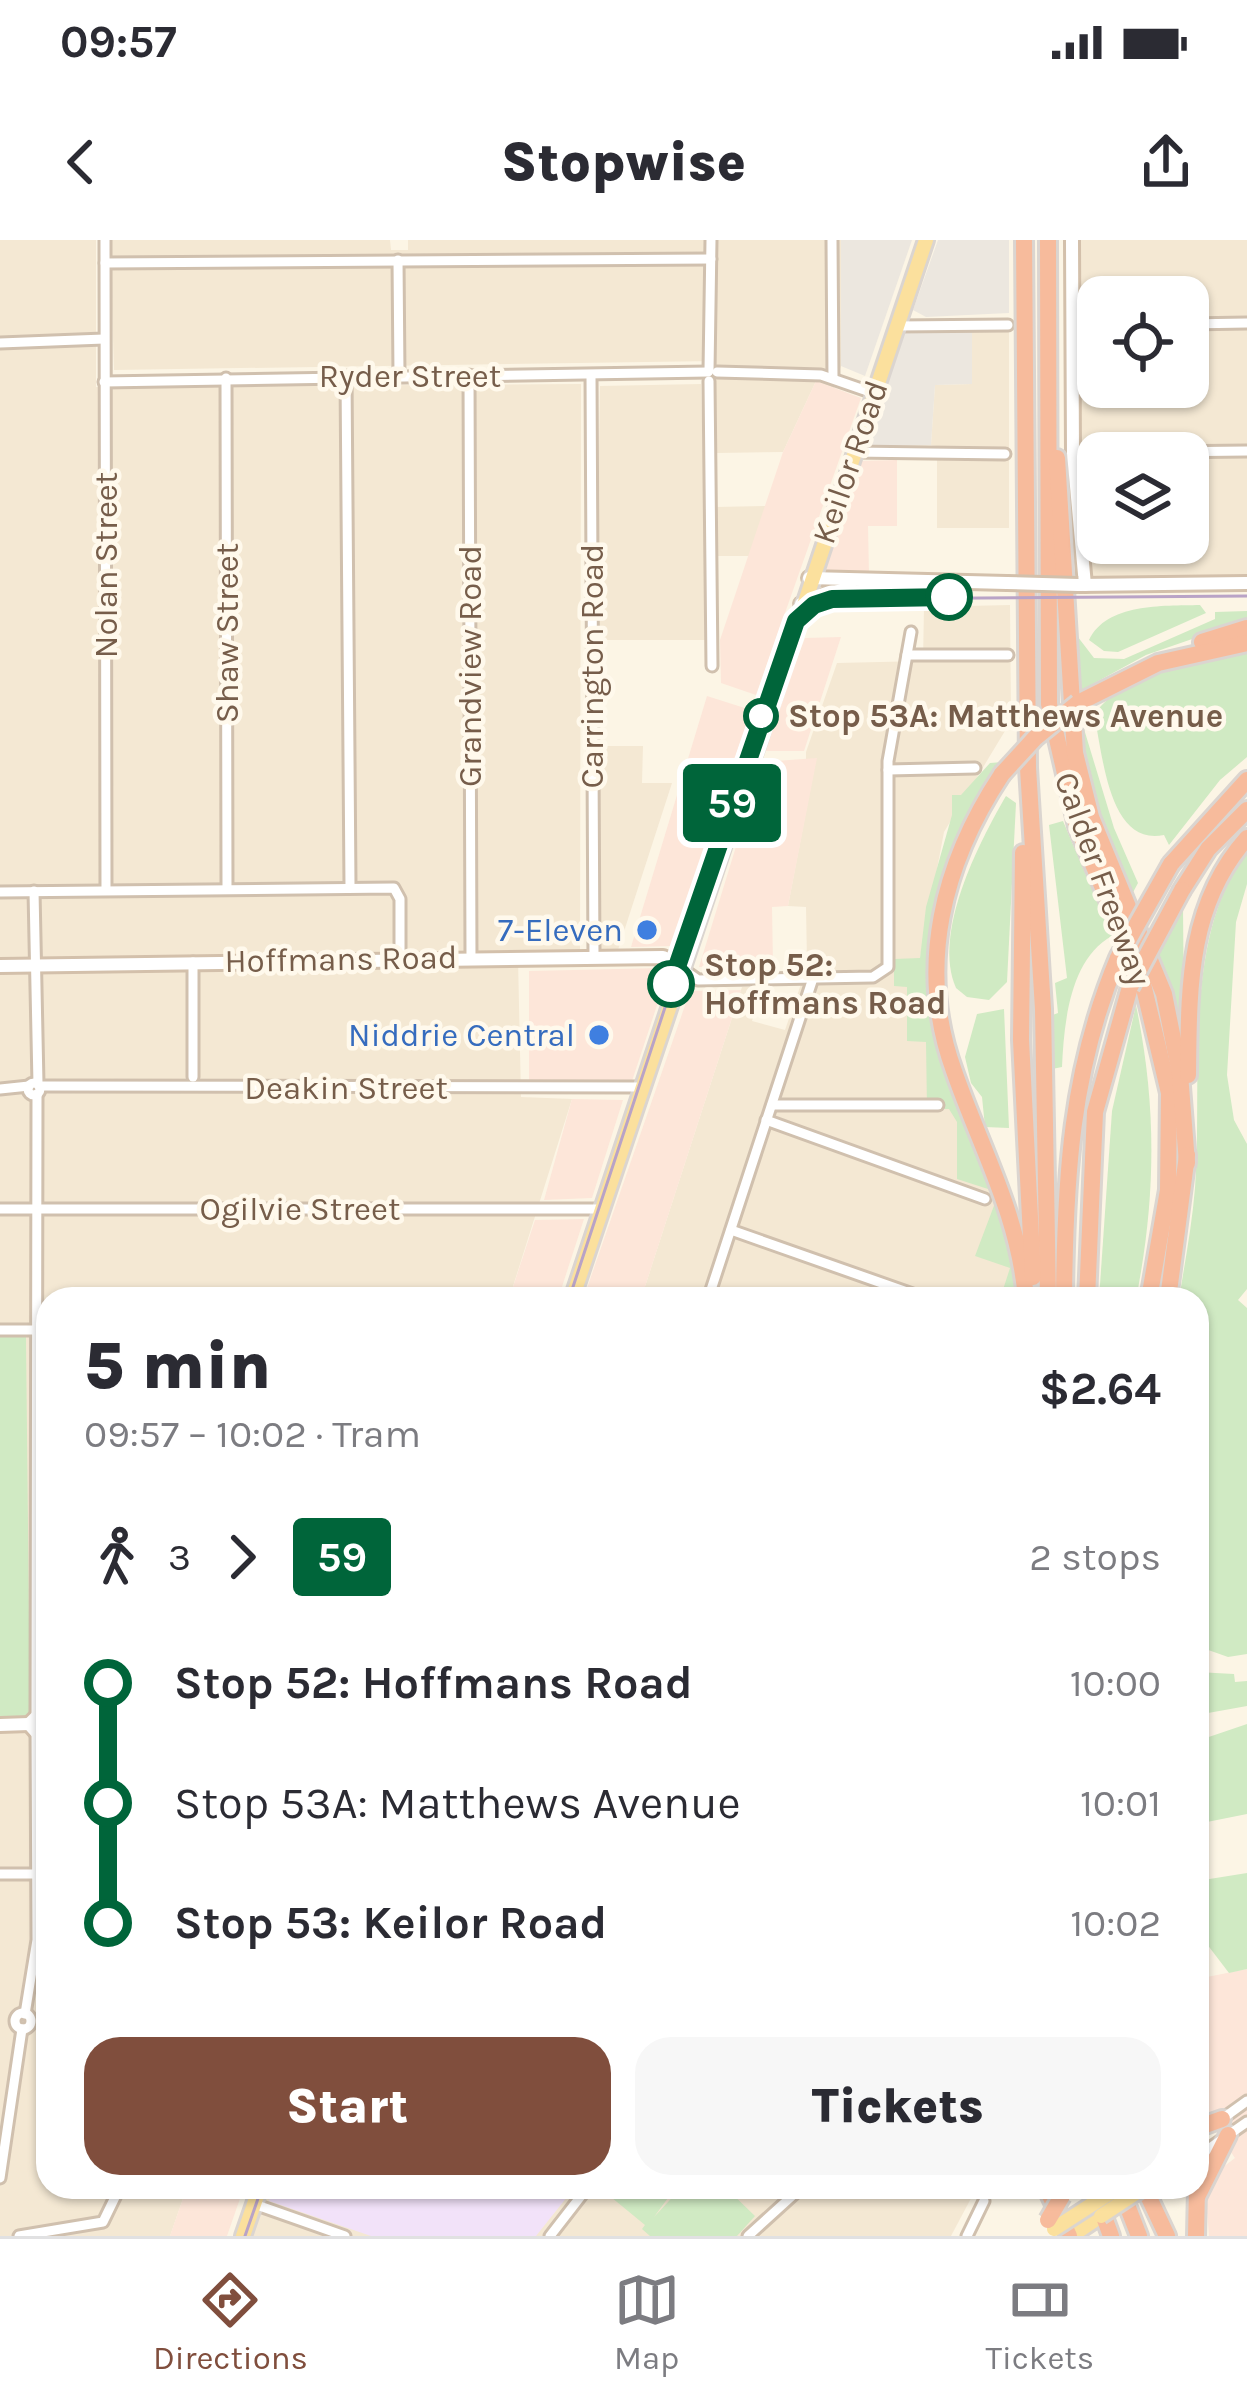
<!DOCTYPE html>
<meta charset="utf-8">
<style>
body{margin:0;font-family:Karla,sans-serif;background:#f7f7f7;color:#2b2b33;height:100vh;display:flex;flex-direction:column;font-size:45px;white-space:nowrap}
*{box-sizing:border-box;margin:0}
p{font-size:39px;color:#7c7c81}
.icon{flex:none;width:66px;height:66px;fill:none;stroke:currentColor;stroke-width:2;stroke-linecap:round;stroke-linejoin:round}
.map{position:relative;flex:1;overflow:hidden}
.details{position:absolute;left:36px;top:1047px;width:1173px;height:912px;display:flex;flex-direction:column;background:#fff;border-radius:36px;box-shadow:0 3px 9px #0004}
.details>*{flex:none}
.badge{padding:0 24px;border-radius:9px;font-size:42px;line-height:78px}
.controls{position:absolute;left:1077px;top:36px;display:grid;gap:24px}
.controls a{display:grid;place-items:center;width:132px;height:132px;border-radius:24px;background:#fff;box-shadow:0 3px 9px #0004;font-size:60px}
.map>.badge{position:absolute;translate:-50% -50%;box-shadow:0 0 0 6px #fff}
.legs{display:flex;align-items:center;gap:18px;height:132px;padding:0 48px;font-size:39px}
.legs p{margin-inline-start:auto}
.head{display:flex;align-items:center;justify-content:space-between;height:204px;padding:0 48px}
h1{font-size:66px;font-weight:800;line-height:90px}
.cta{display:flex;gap:24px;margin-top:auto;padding:24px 48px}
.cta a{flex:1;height:138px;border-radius:36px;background:#804e3d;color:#fff;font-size:48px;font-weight:800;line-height:138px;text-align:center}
.cta a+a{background:#f7f7f7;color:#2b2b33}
ul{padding:0 48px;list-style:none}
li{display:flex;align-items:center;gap:42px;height:120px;font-size:45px}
li i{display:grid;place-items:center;width:18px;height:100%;margin:0 15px;background:currentColor}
li i::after{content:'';width:30px;height:30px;margin:-15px;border:9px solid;border-radius:50%;background:#fff}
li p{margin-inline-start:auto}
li:first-child i{background:linear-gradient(#0000 50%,currentColor 0)}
li:last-child i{background:linear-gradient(currentColor 50%,#0000 0)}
.status{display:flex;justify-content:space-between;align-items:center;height:84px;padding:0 60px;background:#fff;direction:ltr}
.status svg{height:33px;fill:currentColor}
header{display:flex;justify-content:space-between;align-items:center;height:156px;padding:0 48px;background:#fff;font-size:54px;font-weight:800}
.tabs{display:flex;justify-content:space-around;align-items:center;height:168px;border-top:3px solid #e1e1e2;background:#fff;font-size:33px;color:#7c7c81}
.tabs a{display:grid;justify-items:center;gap:6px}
.tabs .selected{color:#804e3d}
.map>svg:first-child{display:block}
.residential{fill:#f4e8d3;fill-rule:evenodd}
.commercial{fill:#fde6d9}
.industrial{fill:#ece7df}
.education{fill:#f2e2f9}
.green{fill:#d0eac3}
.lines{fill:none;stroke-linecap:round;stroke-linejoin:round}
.street-casing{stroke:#d0c0ae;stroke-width:15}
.secondary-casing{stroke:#d3c0ab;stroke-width:18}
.primary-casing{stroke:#dbd5d0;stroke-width:20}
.highway-casing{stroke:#dbd5d0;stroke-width:22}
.street{stroke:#fff;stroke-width:9}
.secondary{stroke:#fff;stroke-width:12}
.primary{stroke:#fbe09d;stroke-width:14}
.highway{stroke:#f7bb9c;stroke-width:16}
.tram{stroke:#b9a3c6;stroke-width:3}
.secondary-bridge-casing{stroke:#d3c0ab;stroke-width:18;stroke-linecap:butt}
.primary-bridge-casing{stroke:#dbd5d0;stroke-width:20;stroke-linecap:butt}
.highway-bridge-casing{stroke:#dbd5d0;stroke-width:22;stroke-linecap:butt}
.secondary-bridge{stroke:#fff;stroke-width:12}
.primary-bridge{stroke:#fbe09d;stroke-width:14}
.highway-bridge{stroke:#f7bb9c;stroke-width:16}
.line-1-casing{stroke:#fff;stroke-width:27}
.line-1{stroke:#00653a;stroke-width:18}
.stop-1-dot{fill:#fff;stroke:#00653a;stroke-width:6}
.shop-dot{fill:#3f7fe0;stroke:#fff9ec;stroke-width:4.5}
.labels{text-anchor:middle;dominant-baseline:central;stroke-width:9;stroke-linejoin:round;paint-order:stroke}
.street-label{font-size:33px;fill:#765d4a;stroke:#fff9ec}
.stop-label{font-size:33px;font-weight:bold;fill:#765d4a;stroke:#fff9ec;text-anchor:start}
.shop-label{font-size:33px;fill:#366cbe;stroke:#fff9ec;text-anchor:end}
</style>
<div class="status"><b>09:57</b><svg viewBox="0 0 49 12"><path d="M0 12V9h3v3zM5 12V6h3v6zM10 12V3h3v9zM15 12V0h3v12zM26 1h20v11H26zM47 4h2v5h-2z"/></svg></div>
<header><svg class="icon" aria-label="back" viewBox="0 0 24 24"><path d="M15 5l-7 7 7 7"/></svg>Stopwise<svg class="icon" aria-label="share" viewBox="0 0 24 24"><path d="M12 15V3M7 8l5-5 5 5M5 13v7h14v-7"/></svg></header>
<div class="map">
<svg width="1247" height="1996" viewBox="0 0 1247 1996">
<rect width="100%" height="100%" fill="#fcf5e5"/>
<g class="residential">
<polygon points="0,0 96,0 96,147 581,144 580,717 518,718 521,857 572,859 509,1059 48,1059 48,1947 187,1947 170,1996 0,1996"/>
<polygon points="110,0 390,0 391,10 408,10 408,0 841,0 841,126 834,148 816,141 783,212 717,213 715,121 114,130"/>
<path d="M 1072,0 L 1247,0 L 1247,343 L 1085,345 L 1073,213 ZM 1098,57 L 1188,57 L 1188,147 L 1098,147 ZM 1098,213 L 1188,213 L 1188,303 L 1098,303 Z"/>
<polygon points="972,91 1009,91 1009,288 937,288 937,206 931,205 935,145 972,144"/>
<polygon points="701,144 708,400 596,400 600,146"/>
<polygon points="766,266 749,316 715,316 716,267"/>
<polygon points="1010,365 1011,481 944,592 920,718 934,806 1001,963 1016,1059 641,1059 742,747 762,747 752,781 785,790 800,747 807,722 806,667 788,666 816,519 806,519 806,512 837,423 923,421 924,367"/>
<polygon points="598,506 643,506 642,543 672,543 617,713 598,713"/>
<polygon points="270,1947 977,1947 951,1996 252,1996"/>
</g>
<g class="commercial">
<polygon points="816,141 861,158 756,455 721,443 720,400 783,212"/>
<polygon points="897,220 897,286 868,286 869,334 828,334 823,327 857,221"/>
<polygon points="841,397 804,511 762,511 805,398"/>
<polygon points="707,456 751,470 673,706 631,707"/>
<polygon points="817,518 788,666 772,667 773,725 699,727 762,522"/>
<polygon points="662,728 667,735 632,841 529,840 529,731"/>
<polygon points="741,750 641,1059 609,1059 586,1051 690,751"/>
<polygon points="572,859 623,860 592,958 544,960"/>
<polygon points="584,979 558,1059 509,1059 535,980"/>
<polygon points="1247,1729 1247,1996 1209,1996 1206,1956 1218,1931 1235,1918 1197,1863 1197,1739"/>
<polygon points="187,1947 244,1947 227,1996 170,1996"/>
</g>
<g class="industrial">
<polygon points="841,0 912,0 865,136 841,126"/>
<polygon points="938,0 1009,0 1009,73 926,77 913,70"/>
<polygon points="900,91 972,91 972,144 935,145 931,205 866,206"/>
</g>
<polygon class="education" points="274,1947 575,1947 536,1996 371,1996 269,1961"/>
<g class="green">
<path d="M 1200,365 L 1206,373 L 1118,412 L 1104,411 L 1089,400 C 1107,363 1162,366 1200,365 Z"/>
<polygon points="1247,371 1247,380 1146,415 1078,452 1071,388 1094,418 1124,419 1215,379 1215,372"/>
<path d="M 1247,412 L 1247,517 L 1220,540 L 1169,605 L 1164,595 C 1108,607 1103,513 1094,475 C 1123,432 1201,422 1247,412 Z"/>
<polygon points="1084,489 1114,588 1138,643 1130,658 1115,630 1076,496"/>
<path d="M 1003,522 C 933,620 910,735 953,851 C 982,930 1008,970 1018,1059 L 1000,1059 L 1010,1028 L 975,1016 L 995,963 L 988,949 L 957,939 L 957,882 L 949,869 L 927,869 L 926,802 L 907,801 L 907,747 L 894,746 L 894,719 L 920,718 L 926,667 L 952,575 L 952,555 L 961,555 L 990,523 Z"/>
<path d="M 1006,556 L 1016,563 L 1007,742 L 989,760 L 967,757 L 956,748 C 932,694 978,604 1006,556 Z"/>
<path d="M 1063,581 L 1112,696 C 1070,719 1064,782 1062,827 L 1052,829 L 1050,776 L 1058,773 L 1055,743 L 1067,738 L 1049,585 Z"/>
<path d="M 1247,613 L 1247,644 L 1236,682 L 1227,835 L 1234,880 L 1247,904 L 1247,1049 L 1238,1060 L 1247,1068 L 1247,1414 L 1228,1417 L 1197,1406 L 1197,1059 L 1179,1059 C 1185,1022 1192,985 1195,948 C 1203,848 1181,696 1247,613 Z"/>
<polygon points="1183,667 1184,781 1177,783 1156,712"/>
<path d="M 1136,765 C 1157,866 1156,958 1136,1059 L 1099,1059 L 1112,871 Z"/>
<polygon points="1004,769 1009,888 985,887 982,857 971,843 965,817 977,774"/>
<polygon points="0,1097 26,1097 30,1475 26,1480 0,1479"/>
<polygon points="1197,1432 1234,1434 1235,1442 1247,1441 1247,1466 1197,1475"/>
<polygon points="1247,1484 1247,1574 1197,1584 1197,1501"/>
<polygon points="1247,1633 1247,1729 1229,1733 1200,1695 1197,1641"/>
<polygon points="676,1947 654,1977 682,1947 725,1947 755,1976 737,1996 650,1996 642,1989 645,1985 600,1948"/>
</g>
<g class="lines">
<g class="street-casing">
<g id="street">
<polyline points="105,0 106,650"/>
<polyline points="832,0 833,138"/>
<polyline points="398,20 399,135"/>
<polyline points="105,23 711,19"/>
<polyline points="1073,84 1098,84"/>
<polyline points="1188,84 1247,83"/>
<polyline points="897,86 1008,85"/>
<polyline points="0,103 104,99"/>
<polyline points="709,131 711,0"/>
<polyline points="717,132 821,135 873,153"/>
<polyline points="469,135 471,717"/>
<polyline points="591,135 594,717"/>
<polyline points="346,136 350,646"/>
<polyline points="226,138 227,648"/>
<polyline points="709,141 712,426"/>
<polyline points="104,142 708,132"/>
<polyline points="853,212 1005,214"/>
<polyline points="1073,213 1247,211"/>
<polyline points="907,415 1008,415"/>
<polyline points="888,530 975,528"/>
<polyline points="34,651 38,844"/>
<polyline points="0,652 394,648 400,659 400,718"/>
<polyline points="193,722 193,837"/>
<polyline points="681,728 698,740 873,737 888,727 888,521 911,392"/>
<circle cx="34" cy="849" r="6"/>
<polyline points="39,846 640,847"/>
<polyline points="0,849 29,846"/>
<polyline points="772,865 938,865"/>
<polyline points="766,880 985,959"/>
<polyline points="0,969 601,969"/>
<polyline points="731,990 927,1059"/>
<polyline points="708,1059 814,735"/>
<polyline points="0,1090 48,1090"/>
<polyline points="36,1477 37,854"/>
<polyline points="0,1634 48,1634"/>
<circle cx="23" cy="1781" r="8"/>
<polyline points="25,1774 37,1700 36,1492"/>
<polyline points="1222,1879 1247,1861"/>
<polyline points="1197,1917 1247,1882"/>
<polyline points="0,1938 22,1789"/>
<polyline points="254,1964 345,1996"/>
<polyline points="19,1996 103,1982 120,1947"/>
<polyline points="550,1996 588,1947"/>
<polyline points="748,1996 802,1947"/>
<polyline points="967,1996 984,1961"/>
</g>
</g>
<g class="secondary-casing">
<g id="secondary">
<polyline points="1072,0 1073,213 1085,345"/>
<polyline points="809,338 1007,343"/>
<polyline points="1079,345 1247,343"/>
<polyline points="801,364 850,347"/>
<polyline points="0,726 663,717 680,725"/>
<polyline points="45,1484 36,1477 29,1484 36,1492 48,1484"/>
<polyline points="0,1485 29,1484"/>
</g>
</g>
<g class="primary-casing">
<g id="primary">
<polyline points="572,1059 926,0"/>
<polyline points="243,1996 260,1947"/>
<polyline points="1071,1996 1101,1976"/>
</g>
</g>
<g class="highway-casing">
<g id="highway">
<polyline points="1024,0 1028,528 1043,769 1048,1059"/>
<polyline points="1048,0 1049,464 1077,586 1143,744 1169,853 1168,950 1149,1059"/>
<polyline points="1057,218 1075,513 1091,577 1164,754 1180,834 1187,923"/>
<polyline points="1202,402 1247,388"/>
<polyline points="1078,463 1158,423 1247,403"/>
<path d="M 1002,534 C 943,623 916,727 954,831 C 981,909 1019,975 1026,1059"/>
<polyline points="1023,613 1021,800 1033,1037"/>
<polyline points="1171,624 1247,540"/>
<polyline points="1182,650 1208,609 1247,570"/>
<path d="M 1188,835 C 1189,751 1187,665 1247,598"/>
<path d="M 1064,1059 C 1065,938 1071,830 1118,718"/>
<polyline points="1087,1059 1095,872 1130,747"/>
<polyline points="1168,1059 1187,915"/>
<polyline points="1197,1888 1222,1879"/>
<polyline points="1046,1947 1069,1996"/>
<polyline points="1093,1947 1111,1996"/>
<polyline points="1120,1947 1139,1996"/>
<polyline points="1144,1947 1167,1996"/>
<polyline points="1197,1957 1228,1895"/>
<polyline points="1196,1996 1197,1948"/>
</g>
</g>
<use href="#street" class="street"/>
<use href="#secondary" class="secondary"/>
<use href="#primary" class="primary"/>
<use href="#highway" class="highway"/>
<g class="tram">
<path d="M 569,1059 L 784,406 C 794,379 808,363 837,359 L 1247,356"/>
<polyline points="245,1996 262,1947"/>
</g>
<g class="secondary-bridge-casing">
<polyline id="secondary-bridge" points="1007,343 1078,345"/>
</g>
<g class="primary-bridge-casing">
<g id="primary-bridge">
<polyline points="1101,1976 1145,1947"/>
<polyline points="1054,1989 1119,1947"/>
</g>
</g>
<g class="highway-bridge-casing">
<g id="highway-bridge">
<polyline points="1002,534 1035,498 1078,463"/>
<polyline points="1118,718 1171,624"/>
<polyline points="1130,747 1182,650"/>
<polyline points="1048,1980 1062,1956"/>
</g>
</g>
<use href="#secondary-bridge" class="secondary-bridge"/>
<use href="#primary-bridge" class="primary-bridge"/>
<use href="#highway-bridge" class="highway-bridge"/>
</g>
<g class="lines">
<g class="line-1-casing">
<polyline id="line-1" points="671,744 796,381 814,365 832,359 949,357"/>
</g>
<use href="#line-1" class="line-1"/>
</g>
<g class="stop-1-dot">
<circle cx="949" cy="357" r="21"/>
<circle cx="761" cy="476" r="15"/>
<circle cx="671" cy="744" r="21"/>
</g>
<g class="shop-dot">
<circle cx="647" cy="690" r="12"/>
<circle cx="599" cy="795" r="12"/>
</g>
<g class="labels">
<g class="street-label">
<text x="410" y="136">Ryder Street</text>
<text transform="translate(850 222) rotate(-71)">Keilor Road</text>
<text transform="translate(106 325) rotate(-90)">Nolan Street</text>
<text transform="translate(227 393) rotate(-90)">Shaw Street</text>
<text transform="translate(470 426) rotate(-90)">Grandview Road</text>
<text transform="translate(592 426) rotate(-90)">Carrington Road</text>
<text transform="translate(1103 639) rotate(70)">Calder Freeway</text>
<text transform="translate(341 719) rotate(-1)">Hoffmans Road</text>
<text x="346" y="848">Deakin Street</text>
<text x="300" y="969">Ogilvie Street</text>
</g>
<g class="stop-label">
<text x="788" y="476">Stop 53A: Matthews Avenue</text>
<text x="704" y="725">Stop 52:<tspan x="704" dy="38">Hoffmans Road</tspan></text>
</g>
<g class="shop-label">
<text x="623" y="690">7-Eleven</text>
<text x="575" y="795">Niddrie Central</text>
</g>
</g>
</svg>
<div class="controls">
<a><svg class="icon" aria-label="locate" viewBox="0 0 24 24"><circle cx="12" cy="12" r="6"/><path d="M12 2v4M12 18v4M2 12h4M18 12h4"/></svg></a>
<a><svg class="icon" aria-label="layers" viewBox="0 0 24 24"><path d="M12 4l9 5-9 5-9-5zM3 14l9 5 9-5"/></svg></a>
</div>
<b class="badge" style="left:732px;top:563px;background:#00653a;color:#fff">59</b>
<section class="details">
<div class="head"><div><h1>5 min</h1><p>09:57 – 10:02 · Tram</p></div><b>$2.64</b></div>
<div class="legs"><svg class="icon" aria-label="walk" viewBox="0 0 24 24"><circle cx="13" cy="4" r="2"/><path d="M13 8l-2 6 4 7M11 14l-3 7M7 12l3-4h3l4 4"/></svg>3<svg class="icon" aria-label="forward" viewBox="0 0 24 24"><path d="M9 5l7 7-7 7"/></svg><b class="badge" style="background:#00653a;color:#fff">59</b><p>2 stops</p></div>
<ul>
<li><i style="color:#00653a"></i><b>Stop 52: Hoffmans Road</b><p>10:00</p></li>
<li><i style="color:#00653a"></i><span>Stop 53A: Matthews Avenue</span><p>10:01</p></li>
<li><i style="color:#00653a"></i><b>Stop 53: Keilor Road</b><p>10:02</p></li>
</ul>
<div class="cta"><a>Start</a><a>Tickets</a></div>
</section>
</div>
<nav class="tabs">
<a class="selected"><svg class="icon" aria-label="directions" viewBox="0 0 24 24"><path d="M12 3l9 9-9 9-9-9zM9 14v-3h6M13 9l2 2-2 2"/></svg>Directions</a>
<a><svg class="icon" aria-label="map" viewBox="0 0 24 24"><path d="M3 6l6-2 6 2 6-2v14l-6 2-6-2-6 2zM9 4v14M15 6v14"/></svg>Map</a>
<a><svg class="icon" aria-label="tickets" viewBox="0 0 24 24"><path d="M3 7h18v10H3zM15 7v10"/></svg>Tickets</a>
</nav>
